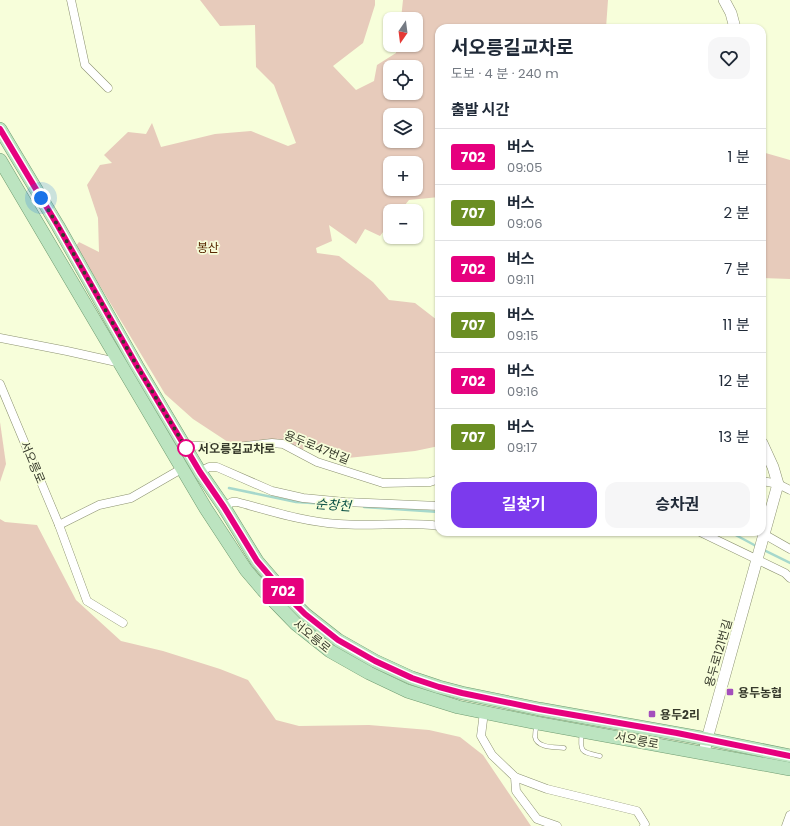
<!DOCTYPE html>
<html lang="ko">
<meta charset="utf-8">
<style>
body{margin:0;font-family:Poppins,"Noto Sans KR",sans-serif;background:#f6f6f7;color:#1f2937;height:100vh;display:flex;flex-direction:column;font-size:15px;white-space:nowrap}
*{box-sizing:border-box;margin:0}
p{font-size:13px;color:#747a83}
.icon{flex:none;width:22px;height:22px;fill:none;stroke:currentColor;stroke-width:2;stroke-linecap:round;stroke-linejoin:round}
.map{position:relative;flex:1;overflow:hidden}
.drawer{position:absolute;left:435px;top:24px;width:331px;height:512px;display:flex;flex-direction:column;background:#fff;border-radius:12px;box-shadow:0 1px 3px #0004}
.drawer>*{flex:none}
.badge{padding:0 8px;border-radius:3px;font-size:14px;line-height:26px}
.needle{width:26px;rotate:194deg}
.fabs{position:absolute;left:383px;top:12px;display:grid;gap:8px}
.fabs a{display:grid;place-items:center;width:40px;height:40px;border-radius:8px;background:#fff;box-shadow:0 1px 3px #0004;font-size:20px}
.you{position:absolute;width:20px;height:20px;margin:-10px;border:3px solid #fff;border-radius:50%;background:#1a73e8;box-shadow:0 0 0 6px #1a73e833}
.map>.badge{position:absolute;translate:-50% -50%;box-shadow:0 0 0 2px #fff}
h2{padding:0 16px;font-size:15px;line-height:36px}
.round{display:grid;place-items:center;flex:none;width:42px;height:42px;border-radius:12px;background:#f6f6f7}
.headline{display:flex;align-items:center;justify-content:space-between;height:68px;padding:0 16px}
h1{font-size:19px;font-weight:700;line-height:30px}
.button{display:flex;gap:8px;margin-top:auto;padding:8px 16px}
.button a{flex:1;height:46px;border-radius:12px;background:#7c3aed;color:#fff;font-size:16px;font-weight:700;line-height:46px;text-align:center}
.button a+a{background:#f6f6f7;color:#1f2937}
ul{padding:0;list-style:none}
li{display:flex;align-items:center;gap:12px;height:56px;padding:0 16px;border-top:1px solid #e0e1e3}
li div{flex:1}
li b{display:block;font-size:15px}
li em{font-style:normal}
li .badge{min-width:44px;font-weight:700;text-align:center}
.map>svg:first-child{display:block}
.green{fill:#e7cbbb;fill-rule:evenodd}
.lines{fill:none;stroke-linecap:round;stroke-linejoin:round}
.stream{stroke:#a6d8cc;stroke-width:2.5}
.lane-casing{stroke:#8c9271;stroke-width:5}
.street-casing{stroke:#8c9271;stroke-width:9}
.secondary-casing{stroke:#8c9271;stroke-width:12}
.primary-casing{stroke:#709c71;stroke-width:14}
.lane{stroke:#fff;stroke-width:4}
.street{stroke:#fff;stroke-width:8}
.secondary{stroke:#fff;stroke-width:11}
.primary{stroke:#bce4c0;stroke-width:13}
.line-casing{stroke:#fff;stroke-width:9}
.line{stroke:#e6007e;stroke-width:6}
.walk{stroke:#36392b;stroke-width:4;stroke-dasharray:0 7.2}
.stop-dot{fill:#fff;stroke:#e6007e;stroke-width:2}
.poi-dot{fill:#a44fbc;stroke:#f7feda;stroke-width:1.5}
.labels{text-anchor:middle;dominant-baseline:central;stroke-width:3.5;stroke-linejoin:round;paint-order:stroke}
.park-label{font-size:12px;fill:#592903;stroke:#f7feda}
.street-label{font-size:12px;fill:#36392b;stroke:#f7feda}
.stop-label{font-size:12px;font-weight:bold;fill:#36392b;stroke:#f7feda;text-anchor:start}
.poi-label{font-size:12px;font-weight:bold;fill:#36392b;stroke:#f7feda;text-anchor:start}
.water-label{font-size:13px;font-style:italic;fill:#0a5045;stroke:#f7feda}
</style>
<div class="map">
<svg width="790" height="826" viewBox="0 0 790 826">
<rect width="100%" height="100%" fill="#f7feda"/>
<g class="green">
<path d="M 200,0 L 375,0 L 375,5 L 363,43 L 333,66 L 356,90 L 374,81 L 377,65 L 396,53 L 397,45 L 416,45 L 416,19 L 401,19 L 403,0 L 608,0 L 606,28 L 439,28 L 439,197 L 409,200 L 400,211 L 390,211 L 390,223 L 380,236 L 365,229 L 356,244 L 329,225 L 332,241 L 316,248 L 317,253 L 339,256 L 373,282 L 389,300 L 415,303 L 437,320 L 439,320 L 439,446 L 415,451 L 338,459 L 311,441 L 302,450 L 276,439 L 249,443 L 228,442 L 193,419 L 165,394 L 76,246 L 79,242 L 99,252 L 98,218 L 87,185 L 100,165 L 112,163 L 104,155 L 128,132 L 146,134 L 152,123 L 161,147 L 215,134 L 251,131 L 288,146 L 296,143 L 274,85 L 256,67 L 255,25 L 220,26 ZM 390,67 L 416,67 L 416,93 L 390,93 ZM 390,115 L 416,115 L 416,141 L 390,141 ZM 390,163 L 416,163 L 416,189 L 390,189 Z"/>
<polygon points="762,152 790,160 790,279 762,278"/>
<polygon points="0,422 6,464 0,482"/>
<polygon points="0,519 5,522 37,525 76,600 121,641 163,651 220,669 248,680 276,720 299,726 369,725 429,730 460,737 483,755 531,826 0,826"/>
</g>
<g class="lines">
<g class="stream">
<polyline points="229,488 296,502 327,504"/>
<polyline points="364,507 439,512"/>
<polyline points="730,532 758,547"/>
<polyline points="762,549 790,563"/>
</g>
<g class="lane-casing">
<g id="lane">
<path d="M 537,725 C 536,728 535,733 535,737 C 537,748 555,747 564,748"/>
<path d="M 582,732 C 579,753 582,752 600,756"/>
</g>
</g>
<g class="street-casing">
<g id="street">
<polyline points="71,0 85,65 108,88"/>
<polyline points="0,338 67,351 121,363"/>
<polyline points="0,384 59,525 99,505 131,498 183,468"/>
<polyline points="185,445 229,448 272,443 283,444 317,462 383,483 430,482 439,479"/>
<polyline points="200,472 209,467 217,467 272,491 303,498 345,502 439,506"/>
<polyline points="762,481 778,484 790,490"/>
<path d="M 224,507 L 232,502 L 237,502 C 271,511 304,522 339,524 C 372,527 405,521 439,526"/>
<polyline points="59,525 87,601 123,623"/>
<polyline points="700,532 785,573 790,578"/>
<polyline points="760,532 790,549"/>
<polyline points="484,712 481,736 492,755 515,777 516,791 537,819 557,826"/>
<polyline points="515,777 547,789 637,811 645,824 644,826"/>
<polyline points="786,826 790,815"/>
</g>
</g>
<g class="secondary-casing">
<g id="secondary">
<polyline points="724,0 731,13 735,28"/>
<polyline points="704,753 707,739 778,484 773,467 762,443"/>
</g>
</g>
<g class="primary-casing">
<g id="primary">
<polyline points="0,129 58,226 137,366 200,472 224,507 257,561 288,597 305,614 338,640 375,661 412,678 439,687 462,693 539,709 707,739 790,756"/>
<polyline points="0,160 206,509 246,570 263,590 296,624 330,651 369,673 407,691 458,707 537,723 790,769"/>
</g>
</g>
<use href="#lane" class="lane"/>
<use href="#street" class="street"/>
<use href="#secondary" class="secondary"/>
<use href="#primary" class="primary"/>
</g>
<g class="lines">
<g class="line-casing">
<polyline id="line" points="0,129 58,226 137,366 200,472 224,507 257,561 288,597 305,614 338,640 375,661 412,678 439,687 462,693 539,709 677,733 790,756"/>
</g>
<use href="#line" class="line"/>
<polyline class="walk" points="41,198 58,226 137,366 186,448"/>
</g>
<circle class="stop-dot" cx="186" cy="448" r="8"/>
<g class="poi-dot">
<rect x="726" y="688" width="8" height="8" rx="2"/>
<rect x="648" y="710" width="8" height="8" rx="2"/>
</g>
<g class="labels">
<g class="park-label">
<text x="208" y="247">봉산</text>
</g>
<g class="street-label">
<text transform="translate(317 447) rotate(22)">용두로47번길</text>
<text transform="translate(33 462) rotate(67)">서오릉로</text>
<text transform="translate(312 636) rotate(39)">서오릉로</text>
<text transform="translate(718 653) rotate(-74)">용두로121번길</text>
<text transform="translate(637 740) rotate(11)">서오릉로</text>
</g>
<g class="stop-label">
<text x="198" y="448">서오릉길교차로</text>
</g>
<g class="poi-label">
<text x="738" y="692">용두농협</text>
<text x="660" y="714">용두2리</text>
</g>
<g class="water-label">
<text transform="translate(333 505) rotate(4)">순창천</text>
</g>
</g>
</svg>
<div class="fabs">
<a><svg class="needle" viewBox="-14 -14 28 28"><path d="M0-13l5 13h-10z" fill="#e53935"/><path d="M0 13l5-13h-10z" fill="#747a83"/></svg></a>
<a><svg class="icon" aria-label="locate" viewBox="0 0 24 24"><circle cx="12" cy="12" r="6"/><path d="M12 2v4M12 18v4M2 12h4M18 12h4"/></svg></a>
<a><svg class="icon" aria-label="layers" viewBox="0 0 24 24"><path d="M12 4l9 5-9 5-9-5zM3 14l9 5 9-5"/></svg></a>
<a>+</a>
<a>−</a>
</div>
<div class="you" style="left:41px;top:198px"></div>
<b class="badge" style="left:283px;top:591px;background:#e6007e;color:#fff">702</b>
<section class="drawer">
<div class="headline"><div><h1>서오릉길교차로</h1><p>도보 · 4 분 · 240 m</p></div><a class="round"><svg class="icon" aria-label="heart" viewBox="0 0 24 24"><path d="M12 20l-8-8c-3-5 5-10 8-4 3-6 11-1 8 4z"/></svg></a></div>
<h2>출발 시간</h2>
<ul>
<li><span class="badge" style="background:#e6007e;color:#fff">702</span><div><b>버스</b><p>09:05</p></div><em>1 분</em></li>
<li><span class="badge" style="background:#6b8e23;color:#fff">707</span><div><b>버스</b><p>09:06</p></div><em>2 분</em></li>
<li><span class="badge" style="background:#e6007e;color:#fff">702</span><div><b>버스</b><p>09:11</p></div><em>7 분</em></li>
<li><span class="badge" style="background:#6b8e23;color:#fff">707</span><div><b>버스</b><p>09:15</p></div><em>11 분</em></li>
<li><span class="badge" style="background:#e6007e;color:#fff">702</span><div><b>버스</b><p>09:16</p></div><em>12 분</em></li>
<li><span class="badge" style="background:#6b8e23;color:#fff">707</span><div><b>버스</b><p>09:17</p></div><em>13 분</em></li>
</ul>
<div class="button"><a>길찾기</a><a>승차권</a></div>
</section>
</div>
